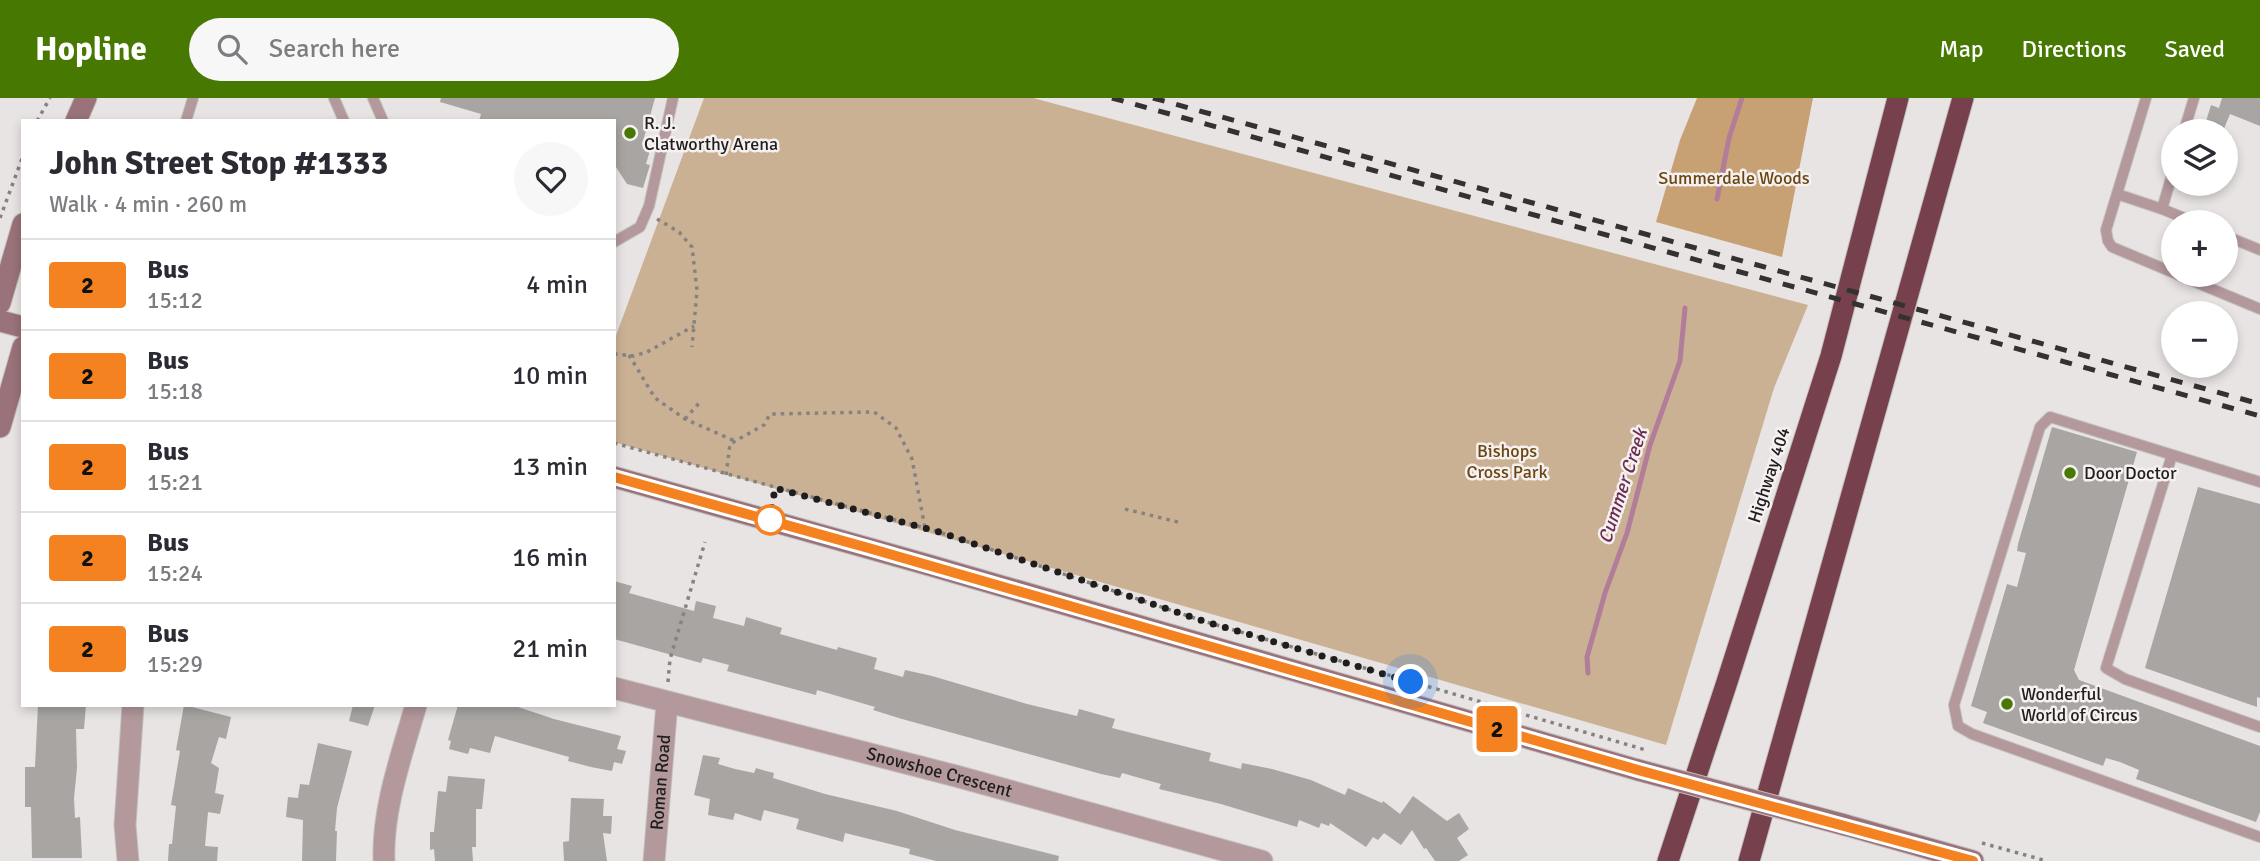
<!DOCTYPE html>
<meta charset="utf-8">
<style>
body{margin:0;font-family:Signika,sans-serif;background:#f7f7f7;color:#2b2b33;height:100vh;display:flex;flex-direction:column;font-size:26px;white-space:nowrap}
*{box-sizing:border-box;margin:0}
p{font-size:23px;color:#7c7c81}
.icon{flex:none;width:38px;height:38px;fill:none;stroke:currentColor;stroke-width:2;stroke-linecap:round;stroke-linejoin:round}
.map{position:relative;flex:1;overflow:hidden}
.details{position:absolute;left:21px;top:21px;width:595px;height:588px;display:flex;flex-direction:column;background:#fff;border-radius:0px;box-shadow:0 4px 10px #0003}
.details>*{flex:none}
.badge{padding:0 14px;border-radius:5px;font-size:24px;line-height:46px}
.buttons{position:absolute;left:2161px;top:21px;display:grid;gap:14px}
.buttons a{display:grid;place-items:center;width:77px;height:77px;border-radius:50%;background:#fff;box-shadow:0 4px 10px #0003;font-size:35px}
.you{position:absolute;width:35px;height:35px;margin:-18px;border:5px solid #fff;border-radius:50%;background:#1a73e8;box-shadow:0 0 0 10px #1a73e833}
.map>.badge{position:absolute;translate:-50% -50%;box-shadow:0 0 0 4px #fff}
.round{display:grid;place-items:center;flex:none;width:74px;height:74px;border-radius:37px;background:#f7f7f7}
.summary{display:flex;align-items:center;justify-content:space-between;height:119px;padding:0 28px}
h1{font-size:33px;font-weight:800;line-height:52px}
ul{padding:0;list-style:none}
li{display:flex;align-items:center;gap:21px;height:91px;padding:0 28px;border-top:2px solid #e1e1e2}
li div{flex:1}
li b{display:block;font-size:26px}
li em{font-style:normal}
li .badge{min-width:77px;font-weight:700;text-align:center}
header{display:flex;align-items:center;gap:42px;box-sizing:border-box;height:98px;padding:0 35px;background:#467802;color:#fff}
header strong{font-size:33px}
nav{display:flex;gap:38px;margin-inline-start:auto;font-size:24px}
.search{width:490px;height:63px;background:#f7f7f7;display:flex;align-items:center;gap:18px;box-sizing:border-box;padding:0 24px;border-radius:38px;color:#7c7c81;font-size:26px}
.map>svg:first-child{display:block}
.green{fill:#cbb194}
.forest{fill:#c7a074}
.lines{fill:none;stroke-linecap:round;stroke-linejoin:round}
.stream{stroke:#b27d99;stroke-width:5}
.building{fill:#a8a5a3}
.lane-casing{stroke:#c4c0bf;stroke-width:12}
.street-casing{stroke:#c4c0bf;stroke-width:23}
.secondary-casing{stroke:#c4c0bf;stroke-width:23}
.highway-casing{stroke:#c4c0bf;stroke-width:23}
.path{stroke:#858281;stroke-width:3.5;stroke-dasharray:3.5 5;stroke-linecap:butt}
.lane{stroke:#b3989c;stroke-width:10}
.street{stroke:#b3989c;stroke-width:21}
.secondary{stroke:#9a7279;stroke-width:21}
.highway{stroke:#76414c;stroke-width:21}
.rail{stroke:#343131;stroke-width:5;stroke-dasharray:12 12;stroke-linecap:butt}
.secondary-bridge-casing{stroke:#c4c0bf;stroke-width:23;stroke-linecap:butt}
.secondary-bridge{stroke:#9a7279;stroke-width:21}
.line-casing{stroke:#fff;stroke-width:16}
.line{stroke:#f58220;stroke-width:10}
.walk{stroke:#1f1d1d;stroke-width:7;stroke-dasharray:0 12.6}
.poi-dot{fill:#467802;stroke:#f5f1f0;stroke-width:2.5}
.stop-dot{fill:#fff;stroke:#f58220;stroke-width:3.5}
.labels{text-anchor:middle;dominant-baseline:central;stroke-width:5;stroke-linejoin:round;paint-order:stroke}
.poi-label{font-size:18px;fill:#1f1d1d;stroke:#f5f1f0;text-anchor:start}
.park-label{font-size:18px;fill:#6c4611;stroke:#f5f1f0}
.street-label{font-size:18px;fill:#1f1d1d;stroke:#f5f1f0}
.water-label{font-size:19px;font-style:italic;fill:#6d2c52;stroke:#f5f1f0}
</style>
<header>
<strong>Hopline</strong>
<div class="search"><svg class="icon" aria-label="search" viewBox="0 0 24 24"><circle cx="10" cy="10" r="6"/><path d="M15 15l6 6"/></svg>Search here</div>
<nav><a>Map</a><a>Directions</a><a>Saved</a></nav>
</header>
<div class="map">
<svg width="2260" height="763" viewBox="0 0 2260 763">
<rect width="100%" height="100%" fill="#e8e4e3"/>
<polygon class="green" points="704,0 1033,0 1808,207 1774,290 1666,647 614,344 614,243"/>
<polygon class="forest" points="1697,0 1813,0 1782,159 1656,124 1680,42"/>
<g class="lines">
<g class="stream">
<polyline points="1717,101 1729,40 1742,0"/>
<polyline points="1588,575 1587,559 1605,495 1627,435 1650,347 1680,263 1685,210"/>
</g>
</g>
<g class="building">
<polygon points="441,0 655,0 642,47 651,49 646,66 650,67 643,90 627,86 614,66 614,23 479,23 481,16 440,4"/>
<polygon points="2222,0 2260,0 2260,28 2230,16 2223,33 2203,33 2211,7 2219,10"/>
<polygon points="2052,329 2137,354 2074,572 2079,582 2260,648 2260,714 2256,724 2136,681 2139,672 2120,664 2106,660 2103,668 1983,625 1987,614 1971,608 2007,486 2017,489 2026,455 2017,453 2018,446"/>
<polygon points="2198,389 2260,406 2260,600 2257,599 2257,609 2145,570"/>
<polygon points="614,483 632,488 629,495 694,513 696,503 716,508 713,520 744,528 746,519 782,530 780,536 837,552 838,549 877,560 874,571 903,579 905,572 932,578 1027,606 1077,618 1079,611 1115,621 1112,630 1211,655 1209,663 1241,671 1242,665 1272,671 1311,682 1345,697 1348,690 1382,705 1383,703 1400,716 1413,698 1447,723 1459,715 1469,731 1457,740 1468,757 1459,763 1435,763 1426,750 1424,751 1412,732 1401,747 1384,735 1378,742 1373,739 1366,749 1330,725 1329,728 1321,725 1319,730 1299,722 1297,729 1221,706 1159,691 1161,686 1122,675 1120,680 1101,676 902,621 873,612 875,609 817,592 816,597 727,573 729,567 703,560 701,565 614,541"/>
<polygon points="38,607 86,607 84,631 76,631 77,670 74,700 75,720 80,719 82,760 32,760 31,709 25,709 25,669 35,669"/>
<polygon points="184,607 231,619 226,641 219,639 211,665 219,670 215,695 224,697 220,716 208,714 205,748 218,749 217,763 168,763 169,746 172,746 176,708 171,707 180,653 176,652"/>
<polygon points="353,607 375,607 368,628 349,623"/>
<polygon points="458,607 512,607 554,621 621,638 617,651 626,653 622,666 614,664 612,673 591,669 568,663 569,659 495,638 490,655 470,650 468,656 449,651 451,643 448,642"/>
<polygon points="318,645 352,653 337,710 335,733 337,733 336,763 302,763 303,722 286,719 288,699 298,700 300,686 309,687"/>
<polygon points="703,657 720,660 718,666 735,671 754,675 756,670 766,673 774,675 773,680 825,696 897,713 955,732 1059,758 1058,763 936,763 909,756 910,751 845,735 843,744 796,731 799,721 764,712 761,723 735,715 733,722 708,717 710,701 694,697"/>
<polygon points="448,678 485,681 482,711 476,711 476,749 472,749 473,763 435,763 434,751 430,752 430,734 434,734 438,693 446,694"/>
<polygon points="571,700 604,701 603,718 612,718 611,736 603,735 607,763 564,763 563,744 569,743"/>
</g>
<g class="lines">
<g class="lane-casing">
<g id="lane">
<polyline points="334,0 344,23"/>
<polyline points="373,0 383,23"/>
<polyline points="2146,0 2106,132 2108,143 2112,149 2174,175"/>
<polyline points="186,23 193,0"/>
<polyline points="2184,33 2194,0"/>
<polyline points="2117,96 2162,111 2174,70"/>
<polyline points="2162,111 2194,124"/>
<polyline points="2226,138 2260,152"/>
<polyline points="614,144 640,129 649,108 673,0"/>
<polyline points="2178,177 2260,211"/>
<polyline points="2172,357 2106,570 2125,581 2260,629"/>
<polyline points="2260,384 2050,319 2040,329 1954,607 1958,628 1972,636 2260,739"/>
</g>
</g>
<g class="street-casing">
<g id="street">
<path id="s1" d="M 614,590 L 956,678 L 1262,763"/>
<polyline points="128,763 125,727 133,607"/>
<path d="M 384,763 C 382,711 402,656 416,607"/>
<path id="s2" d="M 654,763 L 667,605"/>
</g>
</g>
<g class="secondary-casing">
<g id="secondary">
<polyline points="76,23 86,0"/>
<polyline points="0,205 23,126"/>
<polyline points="0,223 23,229"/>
<polyline points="0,329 23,249"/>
<polyline points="614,379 925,466 1638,672"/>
<polyline points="1845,727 1973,763"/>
</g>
</g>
<g class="highway-casing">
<g id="highway">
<polyline points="1668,763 1727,584 1831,258 1898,0"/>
<polyline points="1749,763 1963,0"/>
</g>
</g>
<g class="path">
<polyline points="37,23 50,0"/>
<polyline points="0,120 23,58"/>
<polyline points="657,121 679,134 692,149 697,192 692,249"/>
<polyline points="614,256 634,258 647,254 694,228"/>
<polyline points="629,257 655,300 685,321 735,343"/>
<polyline points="685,321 700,304"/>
<polyline points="614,345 936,433 1203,523 1646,652"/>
<polyline points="726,377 730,346 764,327 770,316 874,314 896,330 912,361 925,430"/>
<polyline points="1125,411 1178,424"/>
<polyline points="668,584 670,561 705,444"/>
<polyline points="1982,745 2047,763"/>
</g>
<use href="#lane" class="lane"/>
<use href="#street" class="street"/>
<use href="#secondary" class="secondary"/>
<use href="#highway" class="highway"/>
<g class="rail">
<polyline points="1112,0 2260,318"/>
<polyline points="1153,0 2260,306"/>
</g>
<g class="secondary-bridge-casing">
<polyline id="secondary-bridge" points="1638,672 1845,727"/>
</g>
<use href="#secondary-bridge" class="secondary-bridge"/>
</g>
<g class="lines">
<g class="line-casing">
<polyline id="line" points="614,379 872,451 1638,672 1973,763"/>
</g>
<use href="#line" class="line"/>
<polyline class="walk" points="770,422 775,390 936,433 1203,523 1411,584"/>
</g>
<g class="poi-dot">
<circle cx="630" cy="35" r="7"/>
<circle cx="2070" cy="375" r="7"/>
<circle cx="2007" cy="606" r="7"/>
</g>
<circle class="stop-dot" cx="770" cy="422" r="14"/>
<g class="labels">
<g class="poi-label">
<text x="644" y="25">R. J.<tspan x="644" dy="21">Clatworthy Arena</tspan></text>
<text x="2084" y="375">Door Doctor</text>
<text x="2021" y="596">Wonderful<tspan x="2021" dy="21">World of Circus</tspan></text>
</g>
<g class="park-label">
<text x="1734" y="80">Summerdale Woods</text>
<text x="1507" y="353">Bishops<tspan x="1507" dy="21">Cross Park</tspan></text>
</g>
<g class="street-label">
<text transform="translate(1769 377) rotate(-72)">Highway 404</text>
<text stroke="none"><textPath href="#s1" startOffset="336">Snowshoe Crescent</textPath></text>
<text stroke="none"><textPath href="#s2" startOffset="79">Roman Road</textPath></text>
</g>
<g class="water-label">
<text transform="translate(1623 388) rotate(-72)">Cummer Creek</text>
</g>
</g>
</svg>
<div class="buttons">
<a><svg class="icon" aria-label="layers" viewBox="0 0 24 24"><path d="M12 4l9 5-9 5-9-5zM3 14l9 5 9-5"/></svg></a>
<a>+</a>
<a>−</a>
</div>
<div class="you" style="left:1411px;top:584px"></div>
<b class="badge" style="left:1497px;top:631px;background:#f58220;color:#111">2</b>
<section class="details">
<div class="summary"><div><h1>John Street Stop #1333</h1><p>Walk · 4 min · 260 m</p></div><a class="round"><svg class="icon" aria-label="heart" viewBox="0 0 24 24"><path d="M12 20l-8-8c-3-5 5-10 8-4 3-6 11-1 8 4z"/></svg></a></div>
<ul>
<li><span class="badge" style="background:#f58220;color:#111">2</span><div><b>Bus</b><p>15:12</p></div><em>4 min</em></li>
<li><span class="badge" style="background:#f58220;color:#111">2</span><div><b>Bus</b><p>15:18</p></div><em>10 min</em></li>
<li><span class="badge" style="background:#f58220;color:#111">2</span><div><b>Bus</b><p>15:21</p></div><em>13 min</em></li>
<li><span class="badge" style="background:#f58220;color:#111">2</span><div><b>Bus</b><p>15:24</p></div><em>16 min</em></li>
<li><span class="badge" style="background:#f58220;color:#111">2</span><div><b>Bus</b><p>15:29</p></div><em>21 min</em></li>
</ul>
</section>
</div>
